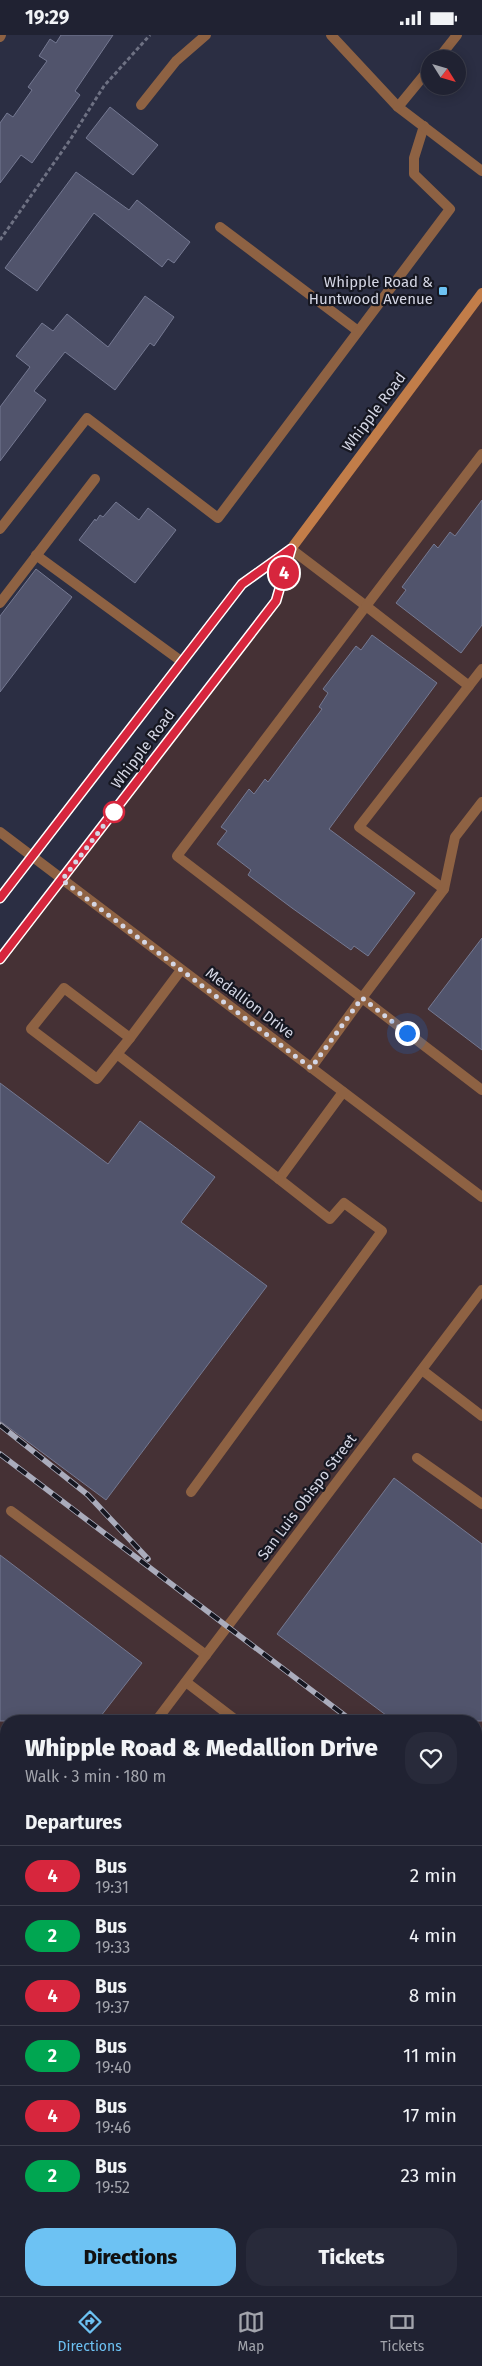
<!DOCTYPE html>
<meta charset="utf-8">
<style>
body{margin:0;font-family:"Fira Sans",sans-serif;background:#282a3a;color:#f1f3f6;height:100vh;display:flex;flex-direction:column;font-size:19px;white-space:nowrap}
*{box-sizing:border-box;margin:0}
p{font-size:16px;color:#a2a4ac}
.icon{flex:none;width:28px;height:28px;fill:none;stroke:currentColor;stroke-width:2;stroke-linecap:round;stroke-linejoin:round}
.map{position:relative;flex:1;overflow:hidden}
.side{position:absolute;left:0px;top:1680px;width:482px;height:581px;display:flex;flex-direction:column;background:#202232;border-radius:20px 20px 0 0;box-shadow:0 2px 12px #0003,0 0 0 1px #3d3f4d}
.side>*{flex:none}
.badge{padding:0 10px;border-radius:16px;font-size:18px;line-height:32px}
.needle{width:32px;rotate:127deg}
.fabs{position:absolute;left:421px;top:15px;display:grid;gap:10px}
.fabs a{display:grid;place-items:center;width:45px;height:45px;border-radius:50%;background:#202232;box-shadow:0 2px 12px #0003,0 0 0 1px #3d3f4d;font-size:25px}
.you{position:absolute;width:25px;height:25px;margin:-12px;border:4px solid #fff;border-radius:50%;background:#1a73e8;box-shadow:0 0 0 8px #1a73e833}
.map>.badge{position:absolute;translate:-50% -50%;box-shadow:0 0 0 2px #fff}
h2{padding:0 25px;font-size:19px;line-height:45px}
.round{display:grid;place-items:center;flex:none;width:52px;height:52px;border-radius:20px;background:#282a3a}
.headline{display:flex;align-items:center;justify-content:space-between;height:85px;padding:0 25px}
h1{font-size:24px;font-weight:800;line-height:38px}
.button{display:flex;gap:10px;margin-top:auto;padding:10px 25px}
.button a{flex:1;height:58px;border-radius:20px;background:#6dc2f3;color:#111;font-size:20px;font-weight:800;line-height:58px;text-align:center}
.button a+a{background:#282a3a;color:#f1f3f6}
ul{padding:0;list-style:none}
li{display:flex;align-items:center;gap:15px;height:60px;padding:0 25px;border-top:1px solid #3d3f4d}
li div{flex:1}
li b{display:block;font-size:19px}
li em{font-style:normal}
li .badge{min-width:55px;font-weight:700;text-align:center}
.status{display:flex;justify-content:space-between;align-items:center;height:35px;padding:0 25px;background:#202232;direction:ltr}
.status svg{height:14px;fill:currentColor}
.dock{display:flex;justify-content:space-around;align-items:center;height:70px;border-top:1px solid #3d3f4d;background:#202232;font-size:14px;color:#a2a4ac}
.dock a{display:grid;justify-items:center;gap:2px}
.dock .on{color:#6dc2f3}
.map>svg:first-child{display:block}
.industrial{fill:#453135;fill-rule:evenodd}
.building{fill:#51546c;stroke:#757992}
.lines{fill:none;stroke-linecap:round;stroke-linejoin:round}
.path{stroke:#6e7183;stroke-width:3;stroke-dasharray:4 2.5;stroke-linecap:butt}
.lane{stroke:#8e6243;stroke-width:10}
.street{stroke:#8e6243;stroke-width:10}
.secondary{stroke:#c27d49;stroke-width:10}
.rail-casing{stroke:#aaacbc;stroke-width:5.5}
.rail{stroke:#161721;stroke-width:4;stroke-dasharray:11;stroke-linecap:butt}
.line-casing{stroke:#fff;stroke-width:11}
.line{stroke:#d7263d;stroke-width:8}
.walk{stroke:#d4d6e4;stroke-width:5;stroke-dasharray:0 9}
.poi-dot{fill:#6dc2f3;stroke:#161721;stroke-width:2}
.stop-dot{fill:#fff;stroke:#d7263d;stroke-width:2.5}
.labels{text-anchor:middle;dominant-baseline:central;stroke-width:4.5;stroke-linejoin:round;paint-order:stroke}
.poi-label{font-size:15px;fill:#d4d6e4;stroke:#161721;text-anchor:end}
.street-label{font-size:15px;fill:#d4d6e4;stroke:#161721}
</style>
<div class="status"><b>19:29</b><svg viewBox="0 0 49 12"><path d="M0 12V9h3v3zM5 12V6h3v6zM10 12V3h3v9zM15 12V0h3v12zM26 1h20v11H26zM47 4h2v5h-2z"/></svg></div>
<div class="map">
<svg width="482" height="2261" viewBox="0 0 482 2261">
<rect width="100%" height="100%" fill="#2b2e43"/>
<path class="industrial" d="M 482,259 L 482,2261 L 0,2261 L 0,924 L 276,566 L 291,514 ZM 6,1686 L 476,1686 L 476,2255 L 6,2255 Z"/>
<g class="building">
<polygon points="61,0 113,0 75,56 80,60 32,128 21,120 0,148 0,88 7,78 13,82 32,55 28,52 47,26 39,21 50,4 56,8"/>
<polygon points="110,72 158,110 133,140 86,103"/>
<polygon points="76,137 129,175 137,165 190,207 174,228 168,224 162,232 94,178 37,256 5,233"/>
<polygon points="145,261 174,282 154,311 150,308 115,355 65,317 34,356 46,365 0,426 0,372 30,332 16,321 42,288 53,296 67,279 108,312"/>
<polygon points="482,465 482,590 461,618 396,568 406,555 402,552 434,509 438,513 450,497 455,501"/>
<polygon points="116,467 139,485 148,473 176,495 135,548 79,505 95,484 96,486 100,480 103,482"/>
<polygon points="36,534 72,562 0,657 0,581"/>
<polygon points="372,600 437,648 329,794 415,858 368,921 354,911 351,915 292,873 248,840 251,835 217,809 227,796 221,792 249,754 254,759 265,744 268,747 322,674 319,672 328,658 323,654 356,611 361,615"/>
<polygon points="482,903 482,1015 428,974"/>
<polygon points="0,1048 108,1129 140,1086 215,1142 181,1187 267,1251 106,1465 0,1386"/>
<polygon points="394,1443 482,1509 482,1686 394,1686 277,1599"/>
<polygon points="0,1520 142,1628 97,1686 0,1686"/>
</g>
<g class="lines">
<polyline class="path" points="0,205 70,105 104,51 150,0"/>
<g class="lane">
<polyline points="141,70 176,26 206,0"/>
<polyline points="220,192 358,296"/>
<polyline points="0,494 87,383 218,483 450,174 414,139 414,123 424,91"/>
<polyline points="291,514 366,571 177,821 362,963 444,854 359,792 482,634"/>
<polyline points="36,520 181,626"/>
<polyline points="0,568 95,444"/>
<polyline points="469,651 366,571 482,419"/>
<polyline points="444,854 455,802 482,767"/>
<polyline points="130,1003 181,935"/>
<polyline points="117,1019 130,1003 64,953 31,994 97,1044 117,1019 279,1144 343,1057"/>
<polyline points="311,1033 362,963 482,1055"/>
<polyline points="417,1423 482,1469"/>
<polyline points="191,1457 382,1196 344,1168 330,1184 279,1144"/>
<polyline points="11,1476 206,1620"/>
<polyline points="186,1647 237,1686"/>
<polyline points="0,2051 6,2043"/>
<polyline points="0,2095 6,2086"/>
<polyline points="476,2116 482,2108"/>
<polyline points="0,2164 6,2168"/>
<polyline points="106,2255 104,2258 108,2261"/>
<polyline points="396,2255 404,2261"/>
<polyline points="340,2257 344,2261"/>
<polyline points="419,2261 423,2255"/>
<polyline points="461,2261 465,2255"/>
</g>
<g class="street">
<polyline points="331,0 398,72 482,136"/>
<polyline points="0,2 1,0"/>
<polyline points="438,24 457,0"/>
<polyline points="398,72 430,33"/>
<polyline points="0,797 482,1162"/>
<polyline points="422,1335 482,1381"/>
<polyline points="156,1686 482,1255"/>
<polyline points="476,2241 482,2245"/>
</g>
<g class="secondary">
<polyline points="0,863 242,549 291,514 482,258"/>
<polyline points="0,924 276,566 291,514"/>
</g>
<g class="rail-casing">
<g id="rail">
<polyline points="0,1390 88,1460 148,1524"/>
<polyline points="0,1419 352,1686"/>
<polyline points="476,1782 482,1786"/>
<polyline points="0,2241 6,2246"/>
<polyline points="18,2255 26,2261"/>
<polyline points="0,2257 5,2261"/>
</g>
</g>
<use href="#rail" class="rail"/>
</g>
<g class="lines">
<g class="line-casing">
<polyline id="line" points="0,863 242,549 291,514 276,566 0,924"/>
</g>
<use href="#line" class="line"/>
<polyline class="walk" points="114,777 62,845 311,1033 362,963 407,998"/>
</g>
<rect class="poi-dot" x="438" y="251" width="10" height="10" rx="2.5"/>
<circle class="stop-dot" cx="114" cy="777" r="10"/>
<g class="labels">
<g class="poi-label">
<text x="433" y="247">Whipple Road &amp;<tspan x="433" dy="17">Huntwood Avenue</tspan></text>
</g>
<g class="street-label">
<text transform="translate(374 377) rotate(-53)">Whipple Road</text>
<text transform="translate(143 714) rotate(-53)">Whipple Road</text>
<text transform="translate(250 968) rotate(37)">Medallion Drive</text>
<text transform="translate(307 1462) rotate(-53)">San Luis Obispo Street</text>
</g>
</g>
</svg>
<div class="fabs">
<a><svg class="needle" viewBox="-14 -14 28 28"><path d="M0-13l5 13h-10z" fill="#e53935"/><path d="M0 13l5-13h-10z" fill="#a2a4ac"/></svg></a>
</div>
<div class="you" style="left:407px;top:998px"></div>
<b class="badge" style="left:284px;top:538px;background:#d7263d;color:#fff">4</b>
<section class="side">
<div class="headline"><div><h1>Whipple Road &amp; Medallion Drive</h1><p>Walk · 3 min · 180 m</p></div><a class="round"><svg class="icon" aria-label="heart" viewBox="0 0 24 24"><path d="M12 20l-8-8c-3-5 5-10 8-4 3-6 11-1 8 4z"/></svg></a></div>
<h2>Departures</h2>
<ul>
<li><span class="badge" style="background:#d7263d;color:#fff">4</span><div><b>Bus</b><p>19:31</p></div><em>2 min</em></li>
<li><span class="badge" style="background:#00a651;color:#fff">2</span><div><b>Bus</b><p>19:33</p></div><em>4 min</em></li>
<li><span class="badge" style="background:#d7263d;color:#fff">4</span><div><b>Bus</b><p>19:37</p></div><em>8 min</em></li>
<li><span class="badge" style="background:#00a651;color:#fff">2</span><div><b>Bus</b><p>19:40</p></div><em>11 min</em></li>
<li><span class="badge" style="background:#d7263d;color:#fff">4</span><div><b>Bus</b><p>19:46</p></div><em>17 min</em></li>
<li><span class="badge" style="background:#00a651;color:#fff">2</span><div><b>Bus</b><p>19:52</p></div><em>23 min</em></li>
</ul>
<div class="button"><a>Directions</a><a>Tickets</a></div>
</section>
</div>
<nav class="dock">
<a class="on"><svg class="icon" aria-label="directions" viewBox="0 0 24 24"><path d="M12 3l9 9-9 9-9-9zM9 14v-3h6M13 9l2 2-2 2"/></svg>Directions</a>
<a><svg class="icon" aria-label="map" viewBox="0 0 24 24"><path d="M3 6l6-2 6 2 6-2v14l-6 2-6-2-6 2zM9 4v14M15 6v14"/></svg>Map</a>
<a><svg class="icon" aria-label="tickets" viewBox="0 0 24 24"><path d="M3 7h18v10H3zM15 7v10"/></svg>Tickets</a>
</nav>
